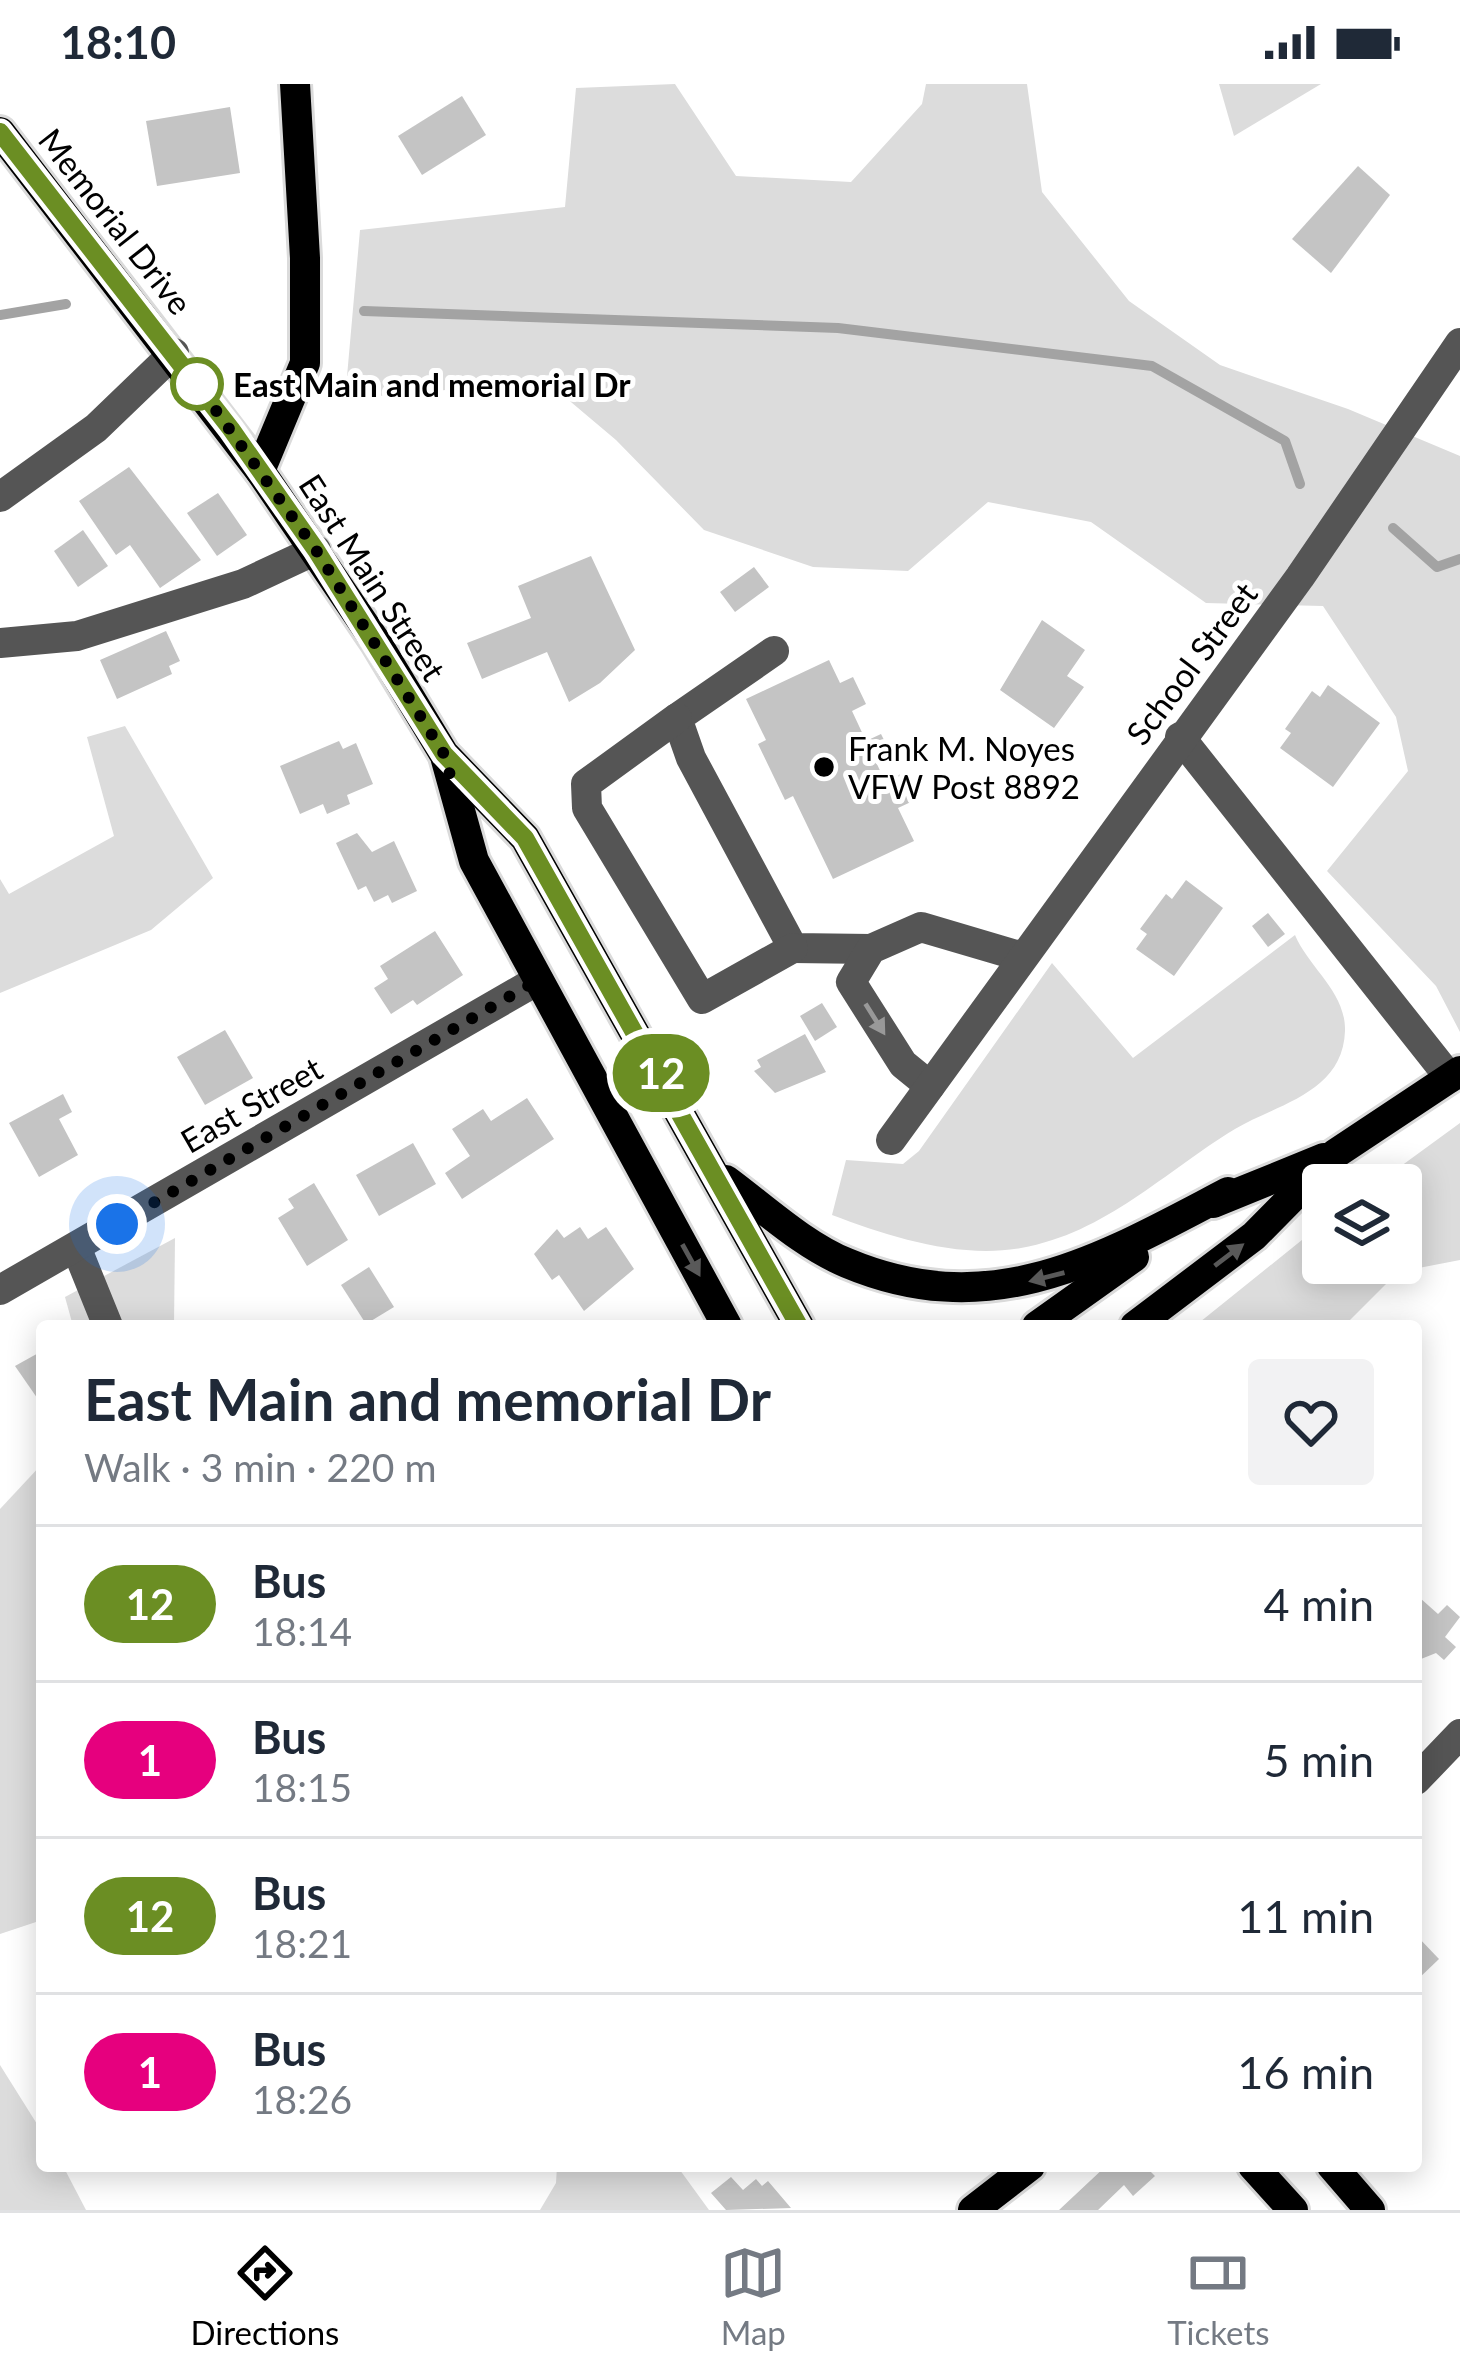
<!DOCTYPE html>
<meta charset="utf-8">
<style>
body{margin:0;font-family:Lato,sans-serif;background:#f2f2f3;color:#1f2937;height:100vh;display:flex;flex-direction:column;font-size:45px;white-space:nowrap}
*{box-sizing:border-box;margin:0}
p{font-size:39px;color:#747a83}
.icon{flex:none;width:66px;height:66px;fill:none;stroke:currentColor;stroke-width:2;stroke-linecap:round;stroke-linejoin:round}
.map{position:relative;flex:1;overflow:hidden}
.details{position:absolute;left:36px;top:1236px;width:1386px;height:852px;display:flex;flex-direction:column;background:#fff;border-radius:12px;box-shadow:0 6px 30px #0003}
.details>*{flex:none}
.badge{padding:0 24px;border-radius:39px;font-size:42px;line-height:78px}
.controls{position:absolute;left:1302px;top:1080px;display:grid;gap:24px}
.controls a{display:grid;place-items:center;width:120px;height:120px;border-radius:12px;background:#fff;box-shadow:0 6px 30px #0003;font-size:60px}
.you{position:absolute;width:60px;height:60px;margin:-30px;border:9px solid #fff;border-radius:50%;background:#1a73e8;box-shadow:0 0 0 18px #1a73e833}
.map>.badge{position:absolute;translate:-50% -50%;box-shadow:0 0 0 6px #fff}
.round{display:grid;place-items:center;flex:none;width:126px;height:126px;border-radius:12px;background:#f2f2f3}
.summary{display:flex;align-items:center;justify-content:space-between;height:204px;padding:0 48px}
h1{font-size:57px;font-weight:700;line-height:90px}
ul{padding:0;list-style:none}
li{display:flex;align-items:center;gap:36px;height:156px;padding:0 48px;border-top:3px solid #e0e1e3}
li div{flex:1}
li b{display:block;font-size:45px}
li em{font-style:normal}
li .badge{min-width:132px;font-weight:700;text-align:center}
.status{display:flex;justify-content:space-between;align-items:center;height:84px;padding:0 60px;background:#fff;direction:ltr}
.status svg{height:33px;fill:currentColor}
.dock{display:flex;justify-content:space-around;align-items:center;height:168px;border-top:3px solid #e0e1e3;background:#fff;font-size:33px;color:#747a83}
.dock a{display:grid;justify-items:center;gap:6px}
.dock .selected{color:#000}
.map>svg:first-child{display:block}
.green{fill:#dcdcdc}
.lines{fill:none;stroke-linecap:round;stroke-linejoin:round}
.stream{stroke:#a3a3a3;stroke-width:10}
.building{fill:#c4c4c4}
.major-casing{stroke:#dbdbdb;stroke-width:36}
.minor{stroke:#555;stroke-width:30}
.major{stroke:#000;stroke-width:30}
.oneway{fill:#999}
.oneway2{fill:#595959}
.line-casing{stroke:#fff;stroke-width:27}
.line{stroke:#6b8e23;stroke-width:18}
.walk{stroke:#000;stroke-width:12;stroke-dasharray:0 21.6}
.stop-dot{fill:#fff;stroke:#6b8e23;stroke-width:6}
.poi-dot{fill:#000;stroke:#fff;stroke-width:4.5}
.labels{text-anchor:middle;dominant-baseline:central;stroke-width:10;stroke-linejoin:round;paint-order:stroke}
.street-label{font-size:33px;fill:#000;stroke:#fff}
.stop-label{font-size:33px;font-weight:bold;fill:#000;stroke:#fff;text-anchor:start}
.poi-label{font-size:33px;fill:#000;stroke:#fff;text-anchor:start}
</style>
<div class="status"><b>18:10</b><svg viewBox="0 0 49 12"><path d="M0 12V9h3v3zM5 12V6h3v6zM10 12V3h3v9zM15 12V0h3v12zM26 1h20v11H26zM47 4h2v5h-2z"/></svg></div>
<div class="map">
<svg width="1460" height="2126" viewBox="0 0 1460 2126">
<rect width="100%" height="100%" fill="#fff"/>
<g class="green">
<polygon points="675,0 736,92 851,98 922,20 926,0 1027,0 1042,108 1129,217 1220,281 1348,325 1460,372 1460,948 1436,902 1327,787 1408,687 1396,633 1323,522 1206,519 1091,438 988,418 908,487 813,483 704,446 616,356 546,297 345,315 360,146 565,123 576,4"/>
<polygon points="1219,0 1321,0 1234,52"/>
<polygon points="125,642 213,794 151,846 0,909 0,795 9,810 114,752 87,653"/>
<path d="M 1295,851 C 1309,884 1346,908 1345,947 C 1343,1009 1277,1020 1235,1045 C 1164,1088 1106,1149 1021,1164 C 959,1175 890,1153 832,1131 L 846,1076 L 903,1080 L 919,1067 L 1052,879 L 1133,974 Z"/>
<polygon points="1460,1039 1460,1176 1398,1188 1344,1242 1195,1242 1323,1139 1323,1179 1401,1179 1401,1101 1375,1101"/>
<polygon points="175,1154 174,1242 73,1242 65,1213"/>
<polygon points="42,1380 42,1836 0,1850 0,1425"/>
<polygon points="0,1981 42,2048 42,2082 63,2082 86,2126 0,2126"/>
<polygon points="557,2082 677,2082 709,2126 540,2126 556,2099"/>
</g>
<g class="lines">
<g class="stream">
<polyline points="364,227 838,244 1152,282 1285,357 1300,400"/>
<polyline points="0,231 66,220"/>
<polyline points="1393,444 1437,483 1460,475"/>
</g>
</g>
<g class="building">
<polygon points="462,12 486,51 422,91 398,52"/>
<polygon points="230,23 240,89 157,102 146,37"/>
<polygon points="1358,82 1390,111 1331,189 1292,155"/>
<polygon points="129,383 201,476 160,504 130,461 116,471 79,417"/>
<polygon points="218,409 247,451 217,472 187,429"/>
<polygon points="83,446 108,482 78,503 54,467"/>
<polygon points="591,472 635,566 600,599 569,618 547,568 482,595 467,559 531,534 518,502"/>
<polygon points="754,483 769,503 735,528 720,508"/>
<polygon points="1042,536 1085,566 1067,592 1084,603 1054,644 1000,606"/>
<polygon points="166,547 180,577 169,582 172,590 117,615 100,576"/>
<polygon points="829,576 840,599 853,593 866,620 852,627 866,657 881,650 890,668 875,676 885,697 901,690 913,717 898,724 914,757 833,795 793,712 785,716 758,660 766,656 746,615"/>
<polygon points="1328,601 1380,639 1333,703 1280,664 1291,649 1285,645 1312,607 1320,613"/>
<polygon points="339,657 343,665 356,659 373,700 347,711 350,720 327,730 323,720 300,730 280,682"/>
<polygon points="357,749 372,768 394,757 417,807 392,819 388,811 374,818 366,802 358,806 336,759"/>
<polygon points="1186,796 1223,824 1174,892 1136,865 1147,850 1140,845 1166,810 1172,815"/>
<polygon points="1268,829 1285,850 1268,863 1252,842"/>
<polygon points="435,847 463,891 417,921 413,916 391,930 374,904 388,895 380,882"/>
<polygon points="822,919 837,943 815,957 800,932"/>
<polygon points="225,946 253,994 205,1021 177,973"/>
<polygon points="805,950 826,988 775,1009 754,987 761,983 757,976"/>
<polygon points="63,1010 72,1028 59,1035 78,1071 39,1093 9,1039"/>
<polygon points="527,1014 554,1055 462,1115 445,1089 470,1072 452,1045 483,1025 491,1037"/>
<polygon points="413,1059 436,1100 379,1132 356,1091"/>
<polygon points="314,1099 348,1156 307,1182 278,1134 294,1124 288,1115"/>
<polygon points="580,1143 588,1155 606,1143 634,1185 584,1227 559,1191 552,1196 534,1170 557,1145 564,1154"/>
<polygon points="369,1183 394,1223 366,1240 341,1201"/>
<polygon points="42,1267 42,1321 15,1282"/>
<polygon points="1420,1514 1438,1530 1447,1521 1460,1533 1445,1553 1456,1563 1444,1576 1436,1569 1421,1575 1416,1570"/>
<polygon points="1416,1851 1439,1875 1416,1897"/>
<polygon points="1106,2082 1145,2082 1155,2092 1133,2112 1124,2101 1098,2126 1059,2126"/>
<polygon points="731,2093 743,2106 756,2095 762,2102 768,2097 791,2124 726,2126 711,2109"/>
</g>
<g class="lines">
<g class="major-casing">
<g id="major">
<polyline points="0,48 260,387 377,559 444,670 525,754 799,1242"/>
<polyline points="260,387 305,279 305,174 295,0"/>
<polyline points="446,676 474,777 727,1242"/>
<path d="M 726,1096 C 764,1124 803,1161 847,1179 C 993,1240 1102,1174 1228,1108"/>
<polyline points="1213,1119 1324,1074"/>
<polyline points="1037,1242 1134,1173"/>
<polyline points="1135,1242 1254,1152 1335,1070 1460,987"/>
<polyline points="1253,2082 1293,2126"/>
<polyline points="1332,2082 1370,2126"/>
<polyline points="973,2126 1030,2082"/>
</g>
</g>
<g class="minor">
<polyline points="0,413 96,344 174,269"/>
<polyline points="0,559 77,552 243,500 316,466"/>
<polyline points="774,567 677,634 691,674 793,864 871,865"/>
<polyline points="677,634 586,700 587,724 702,915 793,864"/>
<polyline points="1180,653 1450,994"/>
<polyline points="930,1002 903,980 851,898 871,865 921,843 1023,873"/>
<polyline points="891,1056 1300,493 1460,259"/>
<polyline points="76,1163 108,1242"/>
<polyline points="0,1206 538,896"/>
<polyline points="1416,1696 1460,1650"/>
</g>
<use href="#major" class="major"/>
</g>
<defs><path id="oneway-solid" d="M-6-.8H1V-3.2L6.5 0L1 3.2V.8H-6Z" transform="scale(3)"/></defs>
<use class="oneway" href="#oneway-solid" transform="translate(875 935) rotate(58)"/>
<g class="oneway2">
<use href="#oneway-solid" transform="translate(1229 1171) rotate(-37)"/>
<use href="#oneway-solid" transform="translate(691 1176) rotate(61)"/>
<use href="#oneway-solid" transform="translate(1047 1193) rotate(166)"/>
</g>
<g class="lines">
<g class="line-casing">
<polyline id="line" points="0,48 231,345 316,466 444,670 525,754 799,1242"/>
</g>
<use href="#line" class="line"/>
<polyline class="walk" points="117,1140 538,896 474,777 444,670 316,466 197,300"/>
</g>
<circle class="stop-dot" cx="197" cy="300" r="24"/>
<circle class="poi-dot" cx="824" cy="683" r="12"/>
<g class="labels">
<g class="street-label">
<text transform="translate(116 137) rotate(52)">Memorial Drive</text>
<text transform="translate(373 493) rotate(57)">East Main Street</text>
<text transform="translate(1191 579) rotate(-53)">School Street</text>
<text transform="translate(251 1020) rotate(-30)">East Street</text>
</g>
<g class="stop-label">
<text x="233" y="300">East Main and memorial Dr</text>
</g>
<g class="poi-label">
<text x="848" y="664">Frank M. Noyes<tspan x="848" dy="38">VFW Post 8892</tspan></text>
</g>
</g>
</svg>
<div class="controls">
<a><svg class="icon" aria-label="layers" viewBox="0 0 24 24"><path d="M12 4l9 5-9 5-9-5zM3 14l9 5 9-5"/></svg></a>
</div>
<div class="you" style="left:117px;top:1140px"></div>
<b class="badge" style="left:661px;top:989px;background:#6b8e23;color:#fff">12</b>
<section class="details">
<div class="summary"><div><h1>East Main and memorial Dr</h1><p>Walk · 3 min · 220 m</p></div><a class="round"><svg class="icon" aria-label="heart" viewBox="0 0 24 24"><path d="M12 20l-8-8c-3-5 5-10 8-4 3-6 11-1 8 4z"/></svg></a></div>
<ul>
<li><span class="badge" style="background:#6b8e23;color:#fff">12</span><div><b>Bus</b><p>18:14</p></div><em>4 min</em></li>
<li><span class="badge" style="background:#e6007e;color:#fff">1</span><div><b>Bus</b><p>18:15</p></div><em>5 min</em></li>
<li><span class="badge" style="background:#6b8e23;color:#fff">12</span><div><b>Bus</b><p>18:21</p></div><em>11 min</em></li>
<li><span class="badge" style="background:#e6007e;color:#fff">1</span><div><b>Bus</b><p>18:26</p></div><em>16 min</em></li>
</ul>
</section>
</div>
<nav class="dock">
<a class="selected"><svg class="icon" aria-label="directions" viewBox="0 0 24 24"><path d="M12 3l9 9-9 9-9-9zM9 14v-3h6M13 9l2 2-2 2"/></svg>Directions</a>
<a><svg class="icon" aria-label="map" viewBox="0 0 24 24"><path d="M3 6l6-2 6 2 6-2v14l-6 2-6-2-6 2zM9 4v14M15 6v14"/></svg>Map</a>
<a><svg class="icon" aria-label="tickets" viewBox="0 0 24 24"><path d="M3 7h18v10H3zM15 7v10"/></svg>Tickets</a>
</nav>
